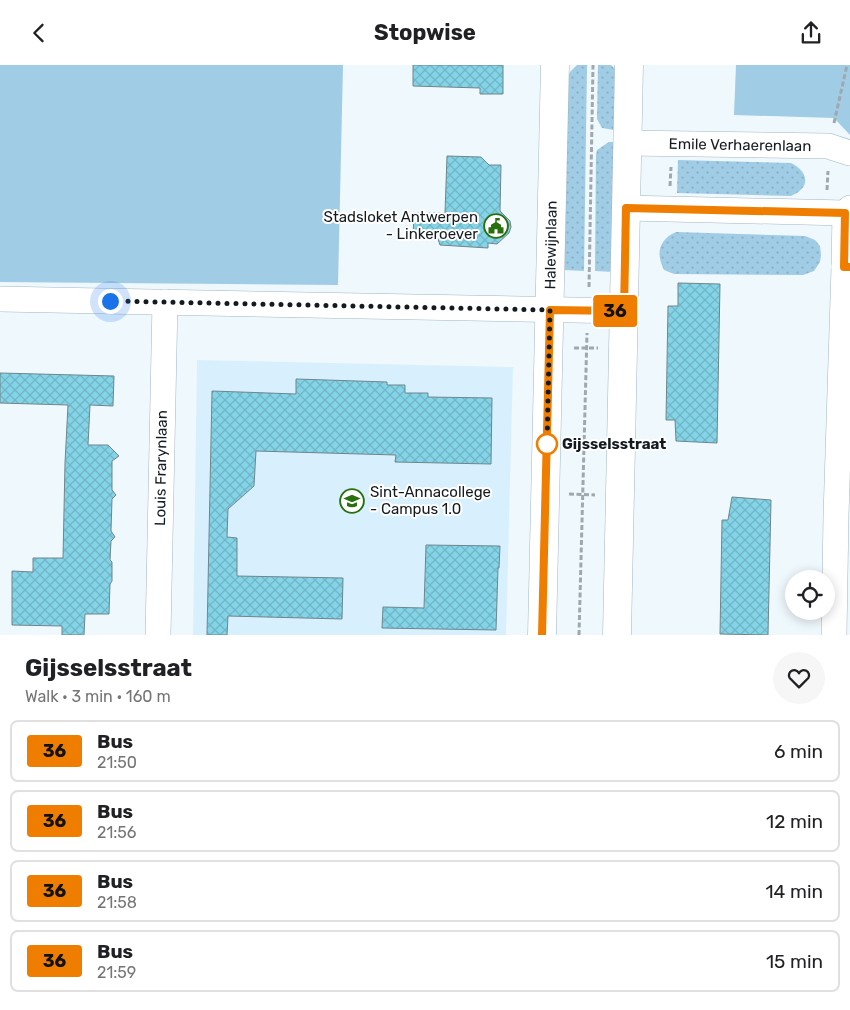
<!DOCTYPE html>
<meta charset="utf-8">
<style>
body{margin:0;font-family:Rubik,sans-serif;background:#f6f6f6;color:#202124;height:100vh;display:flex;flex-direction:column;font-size:19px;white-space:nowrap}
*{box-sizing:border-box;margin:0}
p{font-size:16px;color:#757577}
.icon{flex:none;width:28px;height:28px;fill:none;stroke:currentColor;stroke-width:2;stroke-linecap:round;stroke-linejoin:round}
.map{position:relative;height:570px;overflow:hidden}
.drawer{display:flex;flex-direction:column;background:#fff;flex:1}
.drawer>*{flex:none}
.badge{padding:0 10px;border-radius:4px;font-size:18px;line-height:32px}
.fabs{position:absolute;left:785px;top:505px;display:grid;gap:10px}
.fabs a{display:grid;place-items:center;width:50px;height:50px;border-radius:50%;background:#fff;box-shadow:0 2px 12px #0003;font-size:25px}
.you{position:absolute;width:25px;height:25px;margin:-12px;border:4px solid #fff;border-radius:50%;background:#1a73e8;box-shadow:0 0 0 8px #1a73e833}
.map>.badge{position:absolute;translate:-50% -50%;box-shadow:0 0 0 2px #fff}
.round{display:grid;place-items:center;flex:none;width:52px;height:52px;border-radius:26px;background:#f6f6f6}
.overview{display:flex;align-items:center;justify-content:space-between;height:85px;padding:0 25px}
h1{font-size:24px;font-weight:700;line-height:38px}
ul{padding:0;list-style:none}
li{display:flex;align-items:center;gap:15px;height:62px;margin:0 10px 8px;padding:0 15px;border:2px solid #e0e0e0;border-radius:8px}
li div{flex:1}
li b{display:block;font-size:19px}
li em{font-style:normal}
li .badge{min-width:55px;font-weight:700;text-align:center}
header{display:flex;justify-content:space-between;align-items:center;height:65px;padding:0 25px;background:#fff;font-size:22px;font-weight:700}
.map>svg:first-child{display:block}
.built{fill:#d8f0fe}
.grass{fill:url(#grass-dots)}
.park{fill:#a0cce5}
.building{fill:url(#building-cross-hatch);stroke:#6e868c}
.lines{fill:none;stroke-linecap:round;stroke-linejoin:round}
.minor-casing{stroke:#a2b7c3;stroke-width:26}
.secondary-casing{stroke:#a2b7c3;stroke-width:29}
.path{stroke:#a0a8ad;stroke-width:3;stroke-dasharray:5 2.5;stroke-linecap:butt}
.minor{stroke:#fff;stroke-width:25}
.secondary{stroke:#fff;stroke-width:28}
.line-casing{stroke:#fff;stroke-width:11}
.line{stroke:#ef7d00;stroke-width:8}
.walk{stroke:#141b20;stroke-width:5;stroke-dasharray:0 9}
.stop-dot{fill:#fff;stroke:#ef7d00;stroke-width:2.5}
.labels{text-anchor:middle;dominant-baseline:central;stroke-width:4;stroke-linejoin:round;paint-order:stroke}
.street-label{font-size:15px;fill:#141b20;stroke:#fff}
.poi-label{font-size:15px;fill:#141b20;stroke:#fff;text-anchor:end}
.stop-label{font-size:15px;font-weight:bold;fill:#141b20;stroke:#fff;text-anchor:start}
</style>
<header><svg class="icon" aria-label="back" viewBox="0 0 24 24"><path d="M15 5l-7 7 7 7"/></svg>Stopwise<svg class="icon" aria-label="share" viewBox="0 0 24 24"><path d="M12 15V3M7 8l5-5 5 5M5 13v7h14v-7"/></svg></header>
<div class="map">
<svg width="850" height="570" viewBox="0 0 850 570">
<defs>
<pattern id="grass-dots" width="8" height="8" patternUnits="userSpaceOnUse" patternTransform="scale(1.25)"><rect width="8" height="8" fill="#a0cce5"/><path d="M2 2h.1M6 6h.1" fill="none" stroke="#89afc4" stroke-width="1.8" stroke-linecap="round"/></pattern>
<pattern id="building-cross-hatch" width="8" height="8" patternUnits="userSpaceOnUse" patternTransform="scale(1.25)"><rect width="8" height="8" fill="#84d4e7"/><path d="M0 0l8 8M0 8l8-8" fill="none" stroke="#71b5c6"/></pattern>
</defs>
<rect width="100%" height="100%" fill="#eff8fd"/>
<polygon class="built" points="197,295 513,302 506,570 193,570"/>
<g class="grass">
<polygon points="577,0 587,0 584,206 564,205 565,18 570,7"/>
<polygon points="598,0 611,0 616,5 614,65 602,63 597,54"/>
<polygon points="609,77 616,77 615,207 595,206 596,90 597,85"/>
<path d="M 678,95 L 791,98 C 809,107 811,123 791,131 L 677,128 Z"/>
<path d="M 676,167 L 805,171 L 815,175 L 820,181 L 821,190 L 820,197 L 814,206 L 803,210 L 674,209 L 664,205 C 656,189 658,175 676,167 Z"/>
</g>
<g class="park">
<polygon points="0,0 343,0 338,220 0,217"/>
<polygon points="736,0 850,0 850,70 834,53 734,50"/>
</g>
<g class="building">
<polygon points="413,0 503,0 503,29 480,29 480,23 413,21"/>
<polygon points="447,91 481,92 489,100 501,100 500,146 510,156 511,162 509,168 497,179 488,178 488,183 440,180 438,174 413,173 414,148 445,148"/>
<polygon points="678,218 720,219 717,378 676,376 675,355 666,355 668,241 678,241"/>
<polygon points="0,308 114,311 113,341 90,340 88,380 108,380 119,391 112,396 112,425 116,430 112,434 111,466 115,472 111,476 110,495 112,497 112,516 110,519 109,549 85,549 84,570 62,570 62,561 12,560 12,506 33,507 33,493 63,493 65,398 68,340 0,338"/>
<polygon points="296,314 387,317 387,320 405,320 405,328 428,328 428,332 492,333 491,399 395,397 396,390 256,386 254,421 228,444 227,472 237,473 237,511 343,513 342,554 228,551 227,570 207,570 212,326 296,329"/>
<polygon points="732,432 771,435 768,570 720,569 722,455 728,455"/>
<polygon points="426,480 500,481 499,503 498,503 496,565 382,563 383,542 424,543"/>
</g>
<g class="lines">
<g class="minor-casing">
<g id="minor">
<polyline points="628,78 828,81 850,88"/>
<polyline points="626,143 845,148 850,143"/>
<polyline points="845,148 844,202 850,202"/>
<polyline points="0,234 624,246"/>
<polyline points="158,570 165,237"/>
<polyline points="834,570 836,451 844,202"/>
</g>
</g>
<g class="secondary-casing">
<g id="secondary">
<polyline points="542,570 555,0"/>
<polyline points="617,570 629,0"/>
</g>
</g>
<g class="path">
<polyline points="834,58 847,0"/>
<polyline points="670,121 671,102"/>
<polyline points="827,125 828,106"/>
<polyline points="589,222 593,0"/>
<polyline points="574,283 598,283"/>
<polyline points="569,429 595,430"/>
<polyline points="579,570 587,268"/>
</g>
<use href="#minor" class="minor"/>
<use href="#secondary" class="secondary"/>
</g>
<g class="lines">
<g class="line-casing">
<polyline id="line" points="542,570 550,245 624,246 626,143 845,148 844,202 850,202"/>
</g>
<use href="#line" class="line"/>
<polyline class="walk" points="110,236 550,245 547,379"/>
</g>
<defs>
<g id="civic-ring" transform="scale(1.25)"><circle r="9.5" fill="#fff" stroke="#296f0e" stroke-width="1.5"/><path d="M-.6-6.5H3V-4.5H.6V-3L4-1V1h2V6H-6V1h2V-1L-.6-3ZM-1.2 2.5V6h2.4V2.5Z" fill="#296f0e"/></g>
<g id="school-ring" transform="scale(1.25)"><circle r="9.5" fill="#fff" stroke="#296f0e" stroke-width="1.5"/><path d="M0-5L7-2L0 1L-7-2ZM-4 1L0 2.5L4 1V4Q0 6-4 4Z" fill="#296f0e"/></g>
</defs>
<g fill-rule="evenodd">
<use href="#civic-ring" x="496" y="161"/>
<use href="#school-ring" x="352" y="436"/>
</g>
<circle class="stop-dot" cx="547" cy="379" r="10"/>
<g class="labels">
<g class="street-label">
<text transform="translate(740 80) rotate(1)">Emile Verhaerenlaan</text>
<text transform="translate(551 180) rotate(-89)">Halewijnlaan</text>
<text transform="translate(161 403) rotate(-89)">Louis Frarynlaan</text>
</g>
<g class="poi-label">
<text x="478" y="152">Stadsloket Antwerpen<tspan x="478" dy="17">- Linkeroever</tspan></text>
<text x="370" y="427" text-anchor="start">Sint-Annacollege<tspan x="370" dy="17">- Campus 1.0</tspan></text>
</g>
<g class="stop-label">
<text x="562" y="379">Gijsselsstraat</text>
</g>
</g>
</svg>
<div class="fabs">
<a><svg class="icon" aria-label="locate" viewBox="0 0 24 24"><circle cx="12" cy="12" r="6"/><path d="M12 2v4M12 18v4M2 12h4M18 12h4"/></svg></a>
</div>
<div class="you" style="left:110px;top:236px"></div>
<b class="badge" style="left:615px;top:246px;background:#ef7d00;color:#111">36</b>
</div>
<section class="drawer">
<div class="overview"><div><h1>Gijsselsstraat</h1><p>Walk · 3 min · 160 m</p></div><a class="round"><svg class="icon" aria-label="heart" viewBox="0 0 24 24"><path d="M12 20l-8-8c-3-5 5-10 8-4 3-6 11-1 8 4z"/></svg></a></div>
<ul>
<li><span class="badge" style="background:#ef7d00;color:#111">36</span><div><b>Bus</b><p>21:50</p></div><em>6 min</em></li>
<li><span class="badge" style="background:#ef7d00;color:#111">36</span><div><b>Bus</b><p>21:56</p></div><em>12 min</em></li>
<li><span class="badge" style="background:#ef7d00;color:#111">36</span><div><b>Bus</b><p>21:58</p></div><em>14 min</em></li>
<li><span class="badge" style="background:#ef7d00;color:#111">36</span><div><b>Bus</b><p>21:59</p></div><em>15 min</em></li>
</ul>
</section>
